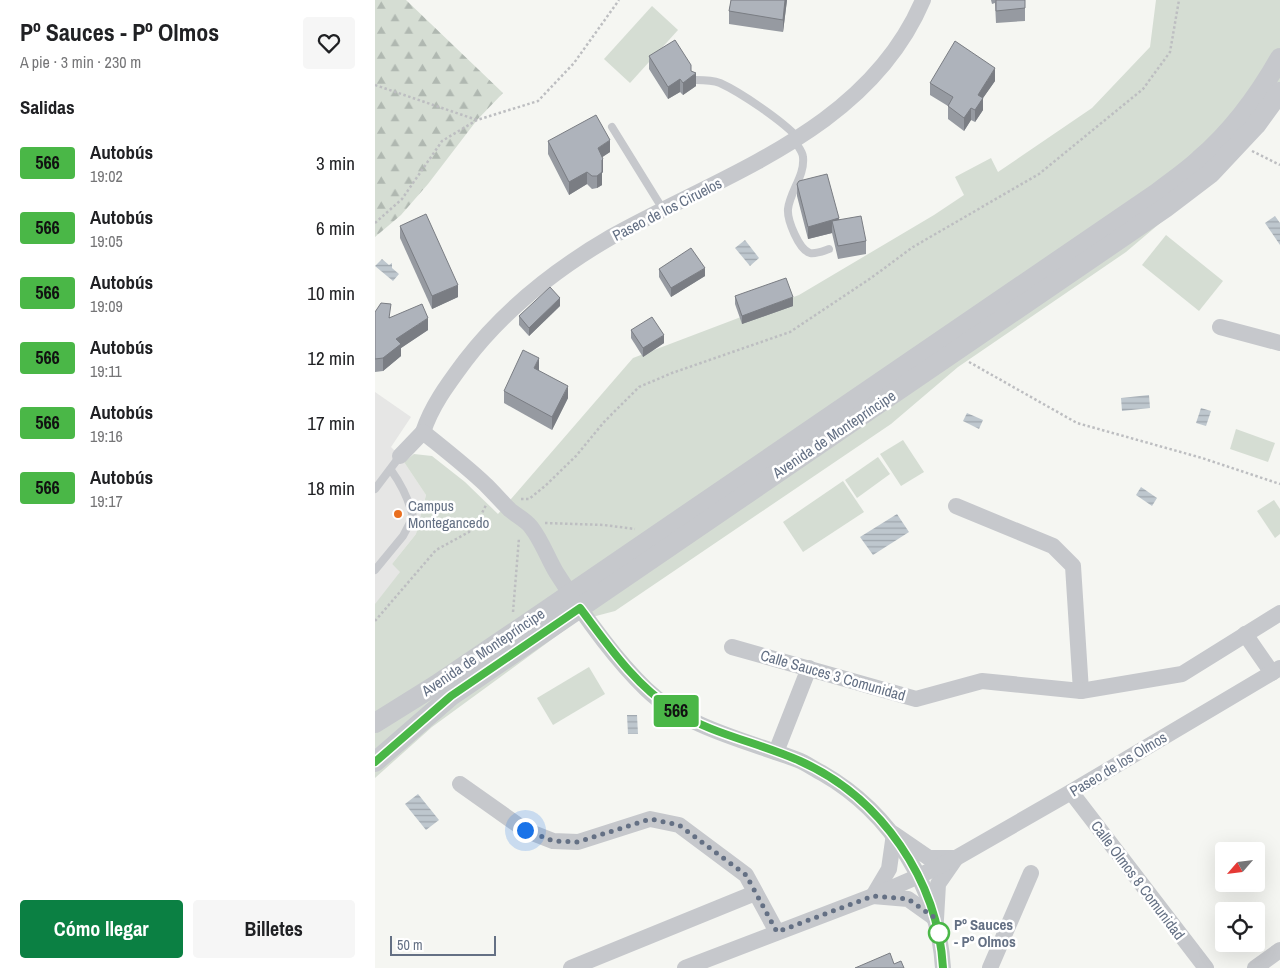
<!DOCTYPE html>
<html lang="es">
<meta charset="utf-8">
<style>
body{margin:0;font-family:"Archivo Narrow",sans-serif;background:#f6f6f6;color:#202124;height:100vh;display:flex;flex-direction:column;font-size:19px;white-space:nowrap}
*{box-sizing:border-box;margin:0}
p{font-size:16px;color:#757577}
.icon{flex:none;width:28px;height:28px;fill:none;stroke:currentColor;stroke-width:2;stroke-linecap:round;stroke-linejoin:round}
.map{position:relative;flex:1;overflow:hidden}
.sheet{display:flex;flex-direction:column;background:#fff;width:375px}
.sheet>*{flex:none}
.badge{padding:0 10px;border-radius:4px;font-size:18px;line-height:32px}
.needle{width:32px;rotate:242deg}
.tools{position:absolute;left:840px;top:842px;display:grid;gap:10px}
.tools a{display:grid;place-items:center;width:50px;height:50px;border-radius:5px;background:#fff;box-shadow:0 5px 20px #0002;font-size:25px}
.scale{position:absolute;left:15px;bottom:12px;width:106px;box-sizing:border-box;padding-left:5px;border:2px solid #647084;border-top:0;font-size:14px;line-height:18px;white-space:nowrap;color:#647084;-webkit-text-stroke:4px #fff;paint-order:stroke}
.you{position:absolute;width:25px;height:25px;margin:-12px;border:4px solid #fff;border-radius:50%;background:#1a73e8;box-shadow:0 0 0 8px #1a73e833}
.map>.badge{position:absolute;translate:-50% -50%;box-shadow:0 0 0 2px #fff}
h2{padding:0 20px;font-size:19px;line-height:45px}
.round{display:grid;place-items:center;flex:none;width:52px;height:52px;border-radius:5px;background:#f6f6f6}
.head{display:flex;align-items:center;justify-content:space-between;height:85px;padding:0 20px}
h1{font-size:24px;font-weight:700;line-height:38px}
.cta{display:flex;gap:10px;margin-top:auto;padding:10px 20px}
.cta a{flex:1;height:58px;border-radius:5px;background:#0b8043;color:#fff;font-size:20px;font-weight:700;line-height:58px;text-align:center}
.cta a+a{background:#f6f6f6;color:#202124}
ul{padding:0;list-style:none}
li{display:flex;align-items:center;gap:15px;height:65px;padding:0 20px}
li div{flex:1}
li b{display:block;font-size:19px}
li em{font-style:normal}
li .badge{min-width:55px;font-weight:700;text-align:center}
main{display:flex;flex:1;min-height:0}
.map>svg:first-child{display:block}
.built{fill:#e6e6e5}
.green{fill:#d5ddd3}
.forest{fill:url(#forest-firs)}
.water{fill:url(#water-rules)}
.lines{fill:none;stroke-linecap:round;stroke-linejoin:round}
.path{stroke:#bdbec1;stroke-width:2.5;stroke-dasharray:2.5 2.5;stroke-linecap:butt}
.service{stroke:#c6c8cc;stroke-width:8}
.minor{stroke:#c6c8cc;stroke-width:16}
.tertiary{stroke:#c6c8cc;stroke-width:20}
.wall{fill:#969aa1}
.shaded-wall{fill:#7a7d83}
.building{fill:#aeb3bb;stroke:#7a7d83}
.line-casing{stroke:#fff;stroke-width:11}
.line{stroke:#4ab747;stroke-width:8}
.walk{stroke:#647084;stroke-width:5;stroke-dasharray:0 9}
.poi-dot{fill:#e96f1f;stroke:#fff;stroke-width:2}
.stop-dot{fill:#fff;stroke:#4ab747;stroke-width:2.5}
.labels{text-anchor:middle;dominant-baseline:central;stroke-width:5;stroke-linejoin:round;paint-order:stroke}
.street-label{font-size:15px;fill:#647084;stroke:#fff}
.poi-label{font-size:15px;fill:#647084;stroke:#fff;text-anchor:start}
.stop-label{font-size:15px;font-weight:bold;fill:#647084;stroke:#fff;text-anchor:start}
</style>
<main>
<section class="sheet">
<div class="head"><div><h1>Pº Sauces - Pº Olmos</h1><p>A pie · 3 min · 230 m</p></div><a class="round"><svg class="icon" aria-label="heart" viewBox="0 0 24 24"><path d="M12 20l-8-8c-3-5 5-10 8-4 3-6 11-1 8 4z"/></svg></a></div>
<h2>Salidas</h2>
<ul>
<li><span class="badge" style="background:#4ab747;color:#111">566</span><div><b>Autobús</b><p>19:02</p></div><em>3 min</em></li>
<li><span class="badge" style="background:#4ab747;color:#111">566</span><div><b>Autobús</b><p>19:05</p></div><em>6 min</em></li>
<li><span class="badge" style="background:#4ab747;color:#111">566</span><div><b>Autobús</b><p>19:09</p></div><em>10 min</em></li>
<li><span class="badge" style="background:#4ab747;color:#111">566</span><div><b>Autobús</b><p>19:11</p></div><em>12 min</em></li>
<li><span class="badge" style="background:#4ab747;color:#111">566</span><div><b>Autobús</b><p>19:16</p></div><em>17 min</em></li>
<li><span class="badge" style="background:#4ab747;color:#111">566</span><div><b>Autobús</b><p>19:17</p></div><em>18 min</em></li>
</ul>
<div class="cta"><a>Cómo llegar</a><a>Billetes</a></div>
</section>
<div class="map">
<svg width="905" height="968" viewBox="0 0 905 968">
<defs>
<pattern id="forest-firs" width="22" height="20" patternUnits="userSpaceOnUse" patternTransform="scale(1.25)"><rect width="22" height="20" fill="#d5ddd3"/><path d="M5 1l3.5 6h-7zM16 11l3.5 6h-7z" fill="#b0b8b1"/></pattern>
<pattern id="water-rules" width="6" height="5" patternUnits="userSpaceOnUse" patternTransform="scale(1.25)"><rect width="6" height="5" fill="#bec7ce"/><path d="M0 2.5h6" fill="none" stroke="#9ea6ad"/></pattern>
</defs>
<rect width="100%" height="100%" fill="#f5f6f2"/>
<polygon class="built" points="0,392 36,417 16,447 25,456 51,495 41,534 17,564 26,572 0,605"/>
<g class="green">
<polygon points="781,0 905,0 905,103 862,158 751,252 583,367 516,424 240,611 202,621 57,727 0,778 0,604 25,572 17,564 41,534 51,495 29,462 39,454 57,456 90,482 123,514 258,358 424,295 559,215 589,195 580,177 616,158 623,172 717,108 775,47"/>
<polygon points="277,6 303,30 255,83 229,59"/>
<polygon points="791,235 848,281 824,311 767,265"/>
<polygon points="861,429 900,443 893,462 855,449"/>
<polygon points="528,440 549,472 526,486 505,454"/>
<polygon points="503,457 515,474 482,498 470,480"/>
<polygon points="468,481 489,512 428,552 408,522"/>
<polygon points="899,500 905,509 905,534 900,538 882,511"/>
<polygon points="214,667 230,694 178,725 162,698"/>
</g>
<polygon class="forest" points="0,0 31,0 128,93 102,120 53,184 26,215 0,237"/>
<g class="water">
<polygon points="900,216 905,223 905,245 890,223"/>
<polygon points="370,240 384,258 375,266 360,248"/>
<polygon points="7,259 14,265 17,263 17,268 24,274 18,281 0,266"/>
<polygon points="774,395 775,408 747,411 746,398"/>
<polygon points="826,408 836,411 831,426 821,423"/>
<polygon points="592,413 608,420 604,429 588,421"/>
<polygon points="766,487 782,498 777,506 761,495"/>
<polygon points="522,514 534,532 498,555 485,537"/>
<polygon points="252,715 262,715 263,734 253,734"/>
<polygon points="43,794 64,820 51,830 30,804"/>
</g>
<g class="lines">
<g class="path">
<polyline points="0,85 102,120"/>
<polyline points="877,151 905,165"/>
<polyline points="0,223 27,199 67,141 102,120 163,101 199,63 244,0"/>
<polyline points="594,362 702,423 827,458 905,484"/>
<polyline points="146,499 154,499 170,486 201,456 229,422 264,387 297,373 415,332 496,278 538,247 664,174 768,89 795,52 804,0"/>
<polyline points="170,523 229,525 260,529"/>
<polyline points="138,612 144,538"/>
<polyline points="0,621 61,550 94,532 103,521 111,505"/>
</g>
<g class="service">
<path d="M 321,80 C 330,80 337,80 345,83 C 365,92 408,121 423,138"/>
<polyline points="237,127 289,211"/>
<path d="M 419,140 C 422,145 428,152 428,157 C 430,176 415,191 413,209 C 412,220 424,250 435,253 C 442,254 448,251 454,249"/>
<polyline points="0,489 25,456"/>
<path d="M 0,570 L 28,536 L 38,517 C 34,500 26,484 16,470"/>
</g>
<g class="minor">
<polyline points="845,327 905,343"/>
<path d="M 48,432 C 57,405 73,384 90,361 C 129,310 181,269 236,237 C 350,173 493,130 548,0"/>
<path d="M 25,456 L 48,432 C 69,449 91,466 111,485 C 119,493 127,502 135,510 C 142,516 151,520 156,527 C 167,541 172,557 181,572 C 207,613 236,655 271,689 C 311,728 373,741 423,760 C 431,763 439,769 447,773 C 517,813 563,888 568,968"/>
<polyline points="581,506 678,546 698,566 706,691"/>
<polyline points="870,634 897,673"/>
<polyline points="357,647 541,699 607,681 706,691 807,674 905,613"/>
<polyline points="401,752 434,668"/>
<polyline points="85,784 150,830 178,841 203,842 275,819 304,825 371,875 402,932"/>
<polyline points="696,792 831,968"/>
<polygon points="519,834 554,858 581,858 563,884 561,919 533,899 498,896 514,869"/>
<polyline points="196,968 380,893"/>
<polyline points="310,968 498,896 544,876 581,858 696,792 905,668"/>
<polyline points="615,968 656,873"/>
<polyline points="880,968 905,950"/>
</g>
<g class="tertiary">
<path d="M 0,723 L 61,685 L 157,620 L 782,193 C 796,182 811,172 824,160 C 857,132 884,95 905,58"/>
<polyline points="0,762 76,696 790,208 836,173 881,125 905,92"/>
</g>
</g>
<g class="wall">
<polygon points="356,0 412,0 408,32 354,24 354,11"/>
<polygon points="616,0 650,0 650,21 621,23 620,3 617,4"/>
<polygon points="274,56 316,71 321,86 308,95 305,92 293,99 274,69"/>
<polygon points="620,81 608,98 608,110 600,122 596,120 589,131 573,119 573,106 555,95 555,83"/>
<polygon points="173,141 235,152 227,157 228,172 227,173 227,185 222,188 217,189 212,184 194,195 173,154"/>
<polygon points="422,184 491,241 491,254 463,259 457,233 433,239 422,196"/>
<polygon points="25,226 83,297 57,309 25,238"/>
<polygon points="284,269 330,276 296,297 284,277"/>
<polygon points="360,296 418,306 367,324 360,304"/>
<polygon points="185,306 154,336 144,325 144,316"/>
<polygon points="0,312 53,330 26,348 26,356 8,371 0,372"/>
<polygon points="256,330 289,343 268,357 256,338"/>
<polygon points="129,391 193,398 177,430 129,403"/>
</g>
<g class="shaded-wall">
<polygon points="410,0 412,0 408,32 408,20"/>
<polygon points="620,68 620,81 608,98 608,110 600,122 600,110 603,95"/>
<polygon points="321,73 321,86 308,95 308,83"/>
<polygon points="305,79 305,92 293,99 293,87"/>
<polygon points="596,108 596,120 589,131 589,118"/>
<polygon points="235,140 235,152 223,160 223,148"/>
<polygon points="228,159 228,172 227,173 227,185 222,188 222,176 227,160"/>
<polygon points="212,172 212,184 194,195 194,182"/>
<polygon points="464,218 464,231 457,221 457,233 433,239 433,227"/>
<polygon points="330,268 330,276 296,297 296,288"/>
<polygon points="83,285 83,297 57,309 57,296"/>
<polygon points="418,297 418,306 367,324 367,316"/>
<polygon points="185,298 185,306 154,336 154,328"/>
<polygon points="53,318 53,330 26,348 26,356 8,371 8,358 21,339"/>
<polygon points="289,335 289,343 268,357 268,348"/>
<polygon points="164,358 164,370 159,381 159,368"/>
<polygon points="193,386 193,398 177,430 177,417"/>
</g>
<g class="building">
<polygon points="356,0 410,0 408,20 354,11"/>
<polygon points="621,0 650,0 650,8 621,11"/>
<polygon points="300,40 316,65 316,71 321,73 308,83 305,79 293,87 274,56"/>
<polygon points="580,41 620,68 603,95 608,98 600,110 596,108 589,118 573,106 578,97 555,83"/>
<polygon points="221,115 235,140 223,148 228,159 227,160 227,172 222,176 217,176 212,172 194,182 173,141"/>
<polygon points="452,174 464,218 433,227 422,184 424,181"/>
<polygon points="51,214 83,285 57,296 25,226"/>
<polygon points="486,216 491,241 463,246 457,221"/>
<polygon points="316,248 330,268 296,288 284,269"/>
<polygon points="411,278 418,297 367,316 360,296"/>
<polygon points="175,287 185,298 154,328 144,316"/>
<polygon points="6,303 16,304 14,318 47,304 53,318 21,339 26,344 8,358 0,359 0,312"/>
<polygon points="277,317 289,335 268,348 256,330"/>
<polygon points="148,350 164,358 159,368 193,386 177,417 129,391"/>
<polygon points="515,953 519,964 526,961 529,968 480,968"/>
</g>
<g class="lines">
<g class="line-casing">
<path id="line" d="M 0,762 L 76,696 L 205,608 C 233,645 259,684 299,710 C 338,735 383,742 425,761 C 506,797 563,880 568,968"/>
</g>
<use href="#line" class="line"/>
<polyline class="walk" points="150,830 178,841 203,842 275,819 304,825 371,875 402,932 498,896 533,899 560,918 564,933"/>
</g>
<circle class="poi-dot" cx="23" cy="514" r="5"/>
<circle class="stop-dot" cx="564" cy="933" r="10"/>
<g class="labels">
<g class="street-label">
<text transform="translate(292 209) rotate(-27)">Paseo de los Ciruelos</text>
<text transform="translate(459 434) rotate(-34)">Avenida de Montepríncipe</text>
<text transform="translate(108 652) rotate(-34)">Avenida de Montepríncipe</text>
<text transform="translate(458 675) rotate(16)">Calle Sauces 3 Comunidad</text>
<text transform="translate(743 764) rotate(-31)">Paseo de los Olmos</text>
<text transform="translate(763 880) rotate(53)">Calle Olmos 8 Comunidad</text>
</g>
<g class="poi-label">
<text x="33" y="505">Campus<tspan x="33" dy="17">Montegancedo</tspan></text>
</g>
<g class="stop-label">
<text x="579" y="924">Pº Sauces<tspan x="579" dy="17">- Pº Olmos</tspan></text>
</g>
</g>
</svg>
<div class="tools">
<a><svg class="needle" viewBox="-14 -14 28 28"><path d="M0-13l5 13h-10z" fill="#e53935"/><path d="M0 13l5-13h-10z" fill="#757577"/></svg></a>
<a><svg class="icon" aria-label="locate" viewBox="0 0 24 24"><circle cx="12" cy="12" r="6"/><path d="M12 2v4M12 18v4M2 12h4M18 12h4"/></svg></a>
</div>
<div class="scale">50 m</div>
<div class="you" style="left:150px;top:830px"></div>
<b class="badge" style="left:301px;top:711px;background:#4ab747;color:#111">566</b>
</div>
</main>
